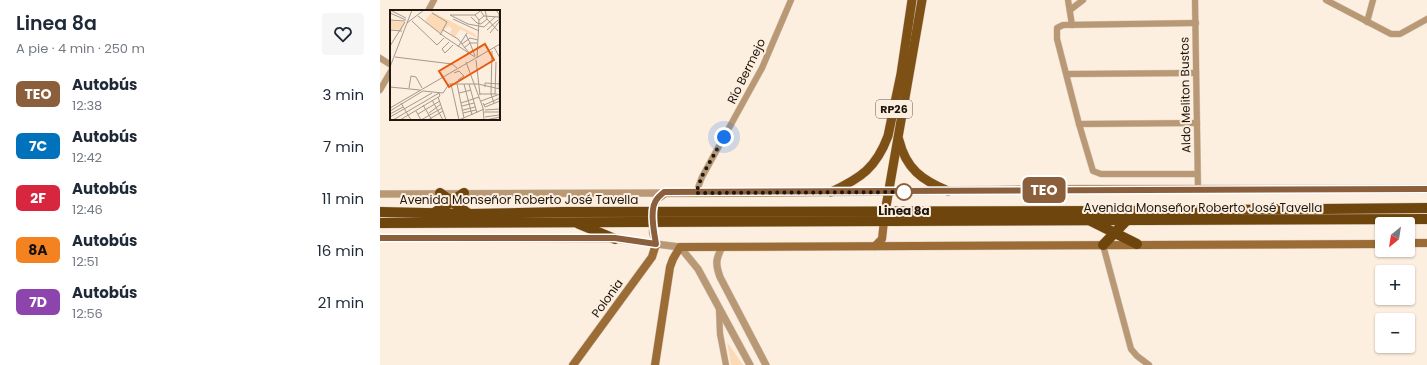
<!DOCTYPE html>
<html lang="es">
<meta charset="utf-8">
<style>
body{margin:0;font-family:Poppins,sans-serif;background:#f6f6f7;color:#1f2937;height:100vh;display:flex;flex-direction:column;font-size:15px;white-space:nowrap}
*{box-sizing:border-box;margin:0}
p{font-size:13px;color:#747a83}
.icon{flex:none;width:22px;height:22px;fill:none;stroke:currentColor;stroke-width:2;stroke-linecap:round;stroke-linejoin:round}
.map{position:relative;flex:1;overflow:hidden}
.details{display:flex;flex-direction:column;background:#fff;width:380px}
.details>*{flex:none}
.badge{padding:0 8px;border-radius:6px;font-size:14px;line-height:26px}
.needle{width:26px;rotate:210deg}
.buttons{position:absolute;left:995px;top:217px;display:grid;gap:8px}
.buttons a{display:grid;place-items:center;width:40px;height:40px;border-radius:4px;background:#fff;box-shadow:0 1px 3px #0004;font-size:20px}
.you{position:absolute;width:20px;height:20px;margin:-10px;border:3px solid #fff;border-radius:50%;background:#1a73e8;box-shadow:0 0 0 6px #1a73e833}
.map>.badge{position:absolute;translate:-50% -50%;box-shadow:0 0 0 2px #fff}
.round{display:grid;place-items:center;flex:none;width:42px;height:42px;border-radius:4px;background:#f6f6f7}
.head{display:flex;align-items:center;justify-content:space-between;height:68px;padding:0 16px}
h1{font-size:19px;font-weight:600;line-height:30px}
ul{padding:0;list-style:none}
li{display:flex;align-items:center;gap:12px;height:52px;padding:0 16px}
li div{flex:1}
li b{display:block;font-size:15px}
li em{font-style:normal}
li .badge{min-width:44px;font-weight:700;text-align:center}
main{display:flex;flex:1;min-height:0}
.map>svg:first-child{display:block}
.green{fill:#fcdab6}
.lines{fill:none;stroke-linecap:round;stroke-linejoin:round}
.minor-casing{stroke:#d9ccbe;stroke-width:7}
.tertiary-casing{stroke:#d9ccbe;stroke-width:8}
.secondary-casing{stroke:#d9ccbe;stroke-width:9}
.primary-casing{stroke:#d9ccbe;stroke-width:10}
.trunk-casing{stroke:#d9ccbe;stroke-width:11}
.minor{stroke:#b99876;stroke-width:6}
.tertiary{stroke:#b99876;stroke-width:7}
.secondary{stroke:#9b6c35;stroke-width:8}
.primary{stroke:#7d5015;stroke-width:9}
.trunk{stroke:#6e450c;stroke-width:10}
.line-casing{stroke:#fff;stroke-width:9}
.line{stroke:#8b5e3c;stroke-width:6}
.walk{stroke:#1f170e;stroke-width:4;stroke-dasharray:0 7.2}
.stop-dot{fill:#fff;stroke:#8b5e3c;stroke-width:2}
.labels{text-anchor:middle;dominant-baseline:central;stroke-width:4;stroke-linejoin:round;paint-order:stroke}
.shield{fill:#fdefe0;stroke:#62584d;stroke-width:1}
.shield-label{font-size:11px;font-weight:bold;fill:#1f170e}
.street-label{font-size:12px;fill:#1f170e;stroke:#fdefe0}
.stop-label{font-size:12px;font-weight:bold;fill:#1f170e;stroke:#fdefe0}
.inset-road{fill:none;stroke:#a4998c;stroke-width:1}
.view{fill:#e8590c;fill-opacity:0.15;stroke:#e8590c;stroke-width:2}
.inset-edge{fill:none;stroke:#1f170e;stroke-width:2}
</style>
<main>
<section class="details">
<div class="head"><div><h1>Linea 8a</h1><p>A pie · 4 min · 250 m</p></div><a class="round"><svg class="icon" aria-label="heart" viewBox="0 0 24 24"><path d="M12 20l-8-8c-3-5 5-10 8-4 3-6 11-1 8 4z"/></svg></a></div>
<ul>
<li><span class="badge" style="background:#8b5e3c;color:#fff">TEO</span><div><b>Autobús</b><p>12:38</p></div><em>3 min</em></li>
<li><span class="badge" style="background:#0072bc;color:#fff">7C</span><div><b>Autobús</b><p>12:42</p></div><em>7 min</em></li>
<li><span class="badge" style="background:#d7263d;color:#fff">2F</span><div><b>Autobús</b><p>12:46</p></div><em>11 min</em></li>
<li><span class="badge" style="background:#f58220;color:#111">8A</span><div><b>Autobús</b><p>12:51</p></div><em>16 min</em></li>
<li><span class="badge" style="background:#8e44ad;color:#fff">7D</span><div><b>Autobús</b><p>12:56</p></div><em>21 min</em></li>
</ul>
</section>
<div class="map">
<svg width="1047" height="365" viewBox="0 0 1047 365">
<rect width="100%" height="100%" fill="#fdefe0"/>
<polygon class="green" points="347,342 363,365 351,365"/>
<g class="lines">
<g class="minor-casing">
<g id="minor">
<polyline points="688,0 692,25"/>
<polyline points="815,0 818,190"/>
<polyline points="946,0 1011,34 1020,34 1047,19"/>
<polyline points="690,10 703,0"/>
<polyline points="48,11 54,0"/>
<polyline points="987,22 993,0"/>
<polyline points="816,23 683,25 677,28 677,39 699,124 713,171 721,174 817,174"/>
<polyline points="0,58 11,65"/>
<polyline points="687,74 816,73"/>
<polyline points="0,90 11,71"/>
<polyline points="699,124 817,123"/>
<polyline points="316,193 322,177 382,68 411,0"/>
<polyline points="723,245 751,349 757,356 769,365"/>
<polyline points="339,309 340,334 346,365"/>
</g>
</g>
<g class="tertiary-casing">
<g id="tertiary">
<polyline points="0,194 285,193"/>
<polyline points="0,238 235,239 300,247 318,269 370,365"/>
<path d="M 342,247 C 336,259 335,263 340,277 L 386,365"/>
</g>
</g>
<g class="secondary-casing">
<g id="secondary">
<polyline points="1028,243 1047,243"/>
<polyline points="495,246 502,239 504,221"/>
<polyline points="193,365 272,257 276,244 273,232 274,205 277,199 285,193 451,192 704,189 1047,189"/>
<polyline points="275,365 290,267 293,259 300,247 1002,244"/>
</g>
</g>
<g class="primary-casing">
<g id="primary">
<path d="M 519,140 C 526,169 542,180 568,191"/>
<path d="M 451,192 C 481,178 496,168 508,136 L 521,74 L 532,0"/>
<polyline points="504,218 542,0"/>
</g>
</g>
<g class="trunk-casing">
<g id="trunk">
<polyline points="60,193 89,214"/>
<polyline points="0,212 89,214 183,212 744,211 1047,208"/>
<polyline points="54,213 84,193"/>
<polyline points="711,221 757,244"/>
<polyline points="0,223 1047,219"/>
<polyline points="199,224 235,239"/>
<polyline points="723,245 747,220"/>
</g>
</g>
<use href="#minor" class="minor"/>
<use href="#tertiary" class="tertiary"/>
<use href="#secondary" class="secondary"/>
<use href="#primary" class="primary"/>
<use href="#trunk" class="trunk"/>
</g>
<g class="lines">
<g class="line-casing">
<path id="line" d="M 0,238 L 235,238 L 276,244 C 274,232 269,208 277,199 C 279,196 282,194 284,192 L 1047,189"/>
</g>
<use href="#line" class="line"/>
<polyline class="walk" points="344,137 322,176 316,193 524,192"/>
</g>
<circle class="stop-dot" cx="524" cy="192" r="8"/>
<g class="labels">
<rect class="shield" x="496" y="100" width="36" height="18" rx="3"/>
<g class="shield-label">
<text x="514" y="109">RP26</text>
</g>
<g class="street-label">
<text transform="translate(366 71) rotate(-64)">Río Bermejo</text>
<text transform="translate(805 95) rotate(-91)">Aldo Meliton Bustos</text>
<text x="139" y="199">Avenida Monseñor Roberto José Tavella</text>
<text x="823" y="207">Avenida Monseñor Roberto José Tavella</text>
<text transform="translate(227 298) rotate(-54)">Polonia</text>
</g>
<g class="stop-label">
<text x="524" y="210">Linea 8a</text>
</g>
</g>
<g transform="translate(10 10)">
<rect width="110" height="110" fill="#fdefe0"/>
<path d="M 39,0 L 85,24 L 87,28 L 70,19 L 65,27 L 60,23 L 62,19 L 59,16 L 50,23 L 35,11 L 41,3 L 44,5 ZM 0,11 L 15,12 L 12,20 L 0,19 Z" fill="#fcdab6"/>
<path class="inset-road" d="M 0,0 L 16,8M 90,1 L 85,5 L 89,10 L 94,6 L 90,0M 0,3 L 16,10M 42,3 L 57,12 L 50,25M 85,5 L 60,5 L 78,14 L 94,17M 28,6 L 56,28 L 85,47M 94,6 L 109,7M 81,7 L 87,13 L 91,14 L 97,9 L 95,0M 63,9 L 89,21M 97,9 L 108,21M 0,10 L 15,11M 22,11 L 47,35 L 54,28M 17,13 L 34,0M 94,17 L 105,7M 0,20 L 12,21M 53,20 L 68,29 L 80,44M 97,20 L 108,10M 100,23 L 109,12 L 109,4 L 106,0M 59,32 L 52,39 L 55,43 L 63,35M 72,34 L 80,28 L 88,30M 0,36 L 15,12M 68,37 L 77,23M 104,37 L 110,48M 74,38 L 80,33 L 76,25M 102,41 L 101,84 L 104,93M 85,46 L 80,33 L 87,33M 5,47 L 62,54 L 67,58M 87,48 L 89,10M 86,50 L 90,85M 76,52 L 93,98 L 94,110M 0,57 L 22,0M 64,63 L 69,61 L 74,66 L 68,70M 61,74 L 69,110M 67,74 L 74,108M 74,74 L 82,105M 79,74 L 87,103M 88,74 L 110,79M 0,77 L 30,80M 95,77 L 95,73 L 110,74M 19,78 L 21,66 L 26,67 L 32,78M 109,79 L 110,52M 33,81 L 53,83 L 59,74 L 88,74M 69,83 L 81,80M 89,84 L 107,84M 105,84 L 106,52M 48,87 L 56,110M 42,90 L 53,110M 91,91 L 110,84M 11,93 L 21,110M 71,93 L 89,87M 93,93 L 95,97 L 110,91M 33,95 L 42,110M 94,95 L 110,88M 72,96 L 84,93M 0,98 L 110,34M 73,100 L 85,97M 95,100 L 110,99M 0,101 L 33,81M 26,101 L 31,110 L 52,98M 94,102 L 110,102M 39,103 L 51,94M 73,103 L 86,100M 0,104 L 13,97M 28,104 L 50,91M 0,107 L 42,83M 95,107 L 109,105M 3,110 L 49,83M 10,110 L 50,86 L 49,83M 38,110 L 53,101M 69,110 L 94,99M 96,110 L 110,107"/>
<path class="view" d="M 95,34 L 104,50 L 59,77 L 49,61 Z"/>
<rect width="110" height="110" class="inset-edge"/>
</g>
</svg>
<div class="buttons">
<a><svg class="needle" viewBox="-14 -14 28 28"><path d="M0-13l5 13h-10z" fill="#e53935"/><path d="M0 13l5-13h-10z" fill="#747a83"/></svg></a>
<a>+</a>
<a>−</a>
</div>
<div class="you" style="left:344px;top:137px"></div>
<b class="badge" style="left:664px;top:190px;background:#8b5e3c;color:#fff">TEO</b>
</div>
</main>
